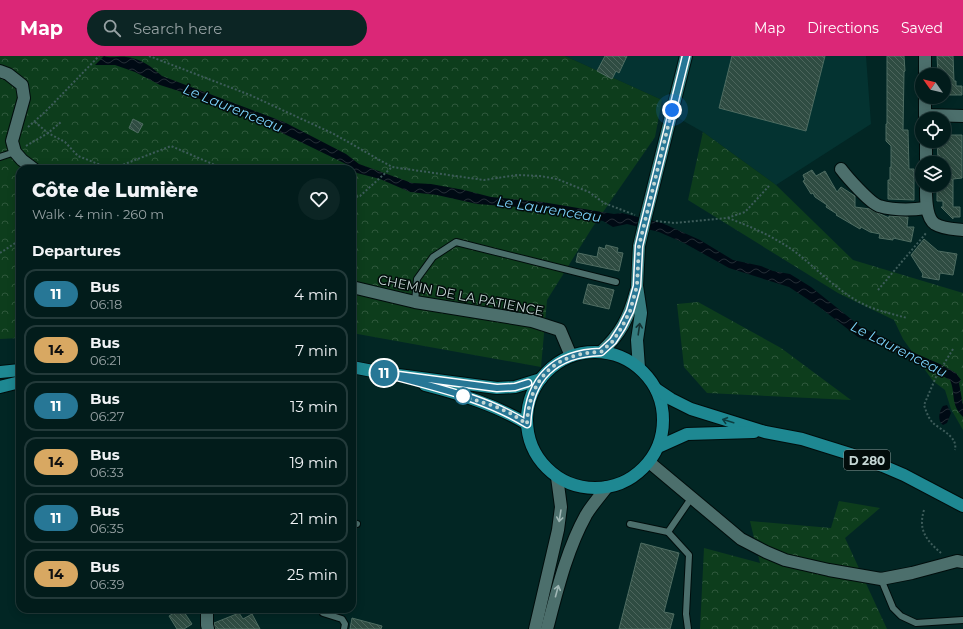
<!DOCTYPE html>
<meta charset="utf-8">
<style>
body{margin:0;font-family:Montserrat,sans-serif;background:#0c2524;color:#f1f3f6;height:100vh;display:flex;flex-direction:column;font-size:15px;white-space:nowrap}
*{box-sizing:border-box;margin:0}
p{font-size:13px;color:#96a1a3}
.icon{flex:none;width:22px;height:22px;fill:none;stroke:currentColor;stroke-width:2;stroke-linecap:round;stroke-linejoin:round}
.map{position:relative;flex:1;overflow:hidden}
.side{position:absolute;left:16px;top:109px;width:340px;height:448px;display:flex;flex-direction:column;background:#021c1b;border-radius:12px;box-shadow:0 2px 10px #0003,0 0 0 1px #233a3a}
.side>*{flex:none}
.badge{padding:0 8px;border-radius:13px;font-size:14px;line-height:26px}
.needle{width:26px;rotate:304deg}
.tools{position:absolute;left:915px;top:12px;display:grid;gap:8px}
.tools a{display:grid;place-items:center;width:36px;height:36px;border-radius:50%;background:#021c1b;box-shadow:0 2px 10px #0003,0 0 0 1px #233a3a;font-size:20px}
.you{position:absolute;width:20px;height:20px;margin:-10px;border:3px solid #fff;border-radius:50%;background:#1a73e8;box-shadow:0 0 0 6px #1a73e833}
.map>.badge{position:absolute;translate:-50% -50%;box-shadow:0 0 0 2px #fff}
h2{padding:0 16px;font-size:15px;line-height:36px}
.round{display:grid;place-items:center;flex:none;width:42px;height:42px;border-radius:21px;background:#0c2524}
.head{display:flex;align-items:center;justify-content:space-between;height:68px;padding:0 16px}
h1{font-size:19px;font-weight:800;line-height:30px}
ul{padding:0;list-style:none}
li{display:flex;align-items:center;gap:12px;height:50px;margin:0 8px 6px;padding:0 8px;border:2px solid #233a3a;border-radius:12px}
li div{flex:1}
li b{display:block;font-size:15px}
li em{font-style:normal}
li .badge{min-width:44px;font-weight:700;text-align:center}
header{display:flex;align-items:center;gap:24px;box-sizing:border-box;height:56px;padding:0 20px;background:#db2777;color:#fff}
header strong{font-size:19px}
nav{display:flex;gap:22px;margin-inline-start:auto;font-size:14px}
.search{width:280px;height:36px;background:#0c2524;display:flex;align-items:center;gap:10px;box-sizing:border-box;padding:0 14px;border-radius:22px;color:#96a1a3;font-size:15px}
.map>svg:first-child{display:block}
.built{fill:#043331}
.forest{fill:url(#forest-crowns)}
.water{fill:url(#water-waves)}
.building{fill:url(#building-back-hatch);stroke:#4f6d62}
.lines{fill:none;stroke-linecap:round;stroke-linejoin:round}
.service-casing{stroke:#000d0c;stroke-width:8}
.minor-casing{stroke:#000d0c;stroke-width:14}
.tertiary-casing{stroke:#000d0c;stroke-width:14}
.secondary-casing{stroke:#000d0c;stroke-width:14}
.primary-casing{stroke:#000d0c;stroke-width:14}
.path{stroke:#3d5c5a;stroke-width:2;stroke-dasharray:2 2;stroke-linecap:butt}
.service{stroke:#4c6f6c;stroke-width:6}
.minor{stroke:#4c6f6c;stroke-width:12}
.tertiary{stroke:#4c6f6c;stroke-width:12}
.secondary{stroke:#357c7f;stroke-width:12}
.primary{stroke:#1e8892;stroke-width:12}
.secondary-bridge-casing{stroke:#000d0c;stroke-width:14;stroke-linecap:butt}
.secondary-bridge{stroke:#357c7f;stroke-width:12}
.oneway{stroke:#143334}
.oneway2{stroke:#0d3e41}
.oneway3{stroke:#a0b7b5}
.line-casing{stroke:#fff;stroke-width:9}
.line{stroke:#277796;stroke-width:6}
.walk{stroke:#c4d6d4;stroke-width:4;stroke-dasharray:0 7.2}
.stop-dot{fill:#fff;stroke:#277796;stroke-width:2}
.labels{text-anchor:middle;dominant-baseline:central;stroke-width:3;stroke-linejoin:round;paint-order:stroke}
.shield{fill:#020c0b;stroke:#8a9998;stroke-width:1}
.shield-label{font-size:12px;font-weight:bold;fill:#c4d6d4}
.street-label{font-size:13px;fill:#c4d6d4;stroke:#020c0b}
.water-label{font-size:14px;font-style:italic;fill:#7bd1fb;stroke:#020c0b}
</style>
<header>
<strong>Map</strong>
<div class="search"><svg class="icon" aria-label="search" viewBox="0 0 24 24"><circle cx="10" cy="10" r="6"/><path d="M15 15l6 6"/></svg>Search here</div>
<nav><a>Map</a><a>Directions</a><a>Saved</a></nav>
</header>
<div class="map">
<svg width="963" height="573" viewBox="0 0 963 573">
<defs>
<pattern id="forest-crowns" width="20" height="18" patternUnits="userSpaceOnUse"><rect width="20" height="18" fill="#0d3d1c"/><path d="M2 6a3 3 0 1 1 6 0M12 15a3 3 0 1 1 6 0" fill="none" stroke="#2f583c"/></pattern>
<pattern id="water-waves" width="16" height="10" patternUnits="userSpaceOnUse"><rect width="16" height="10" fill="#000a14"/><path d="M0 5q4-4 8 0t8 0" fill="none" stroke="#242d35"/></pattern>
<pattern id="building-back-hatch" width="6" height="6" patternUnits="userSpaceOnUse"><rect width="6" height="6" fill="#2f4c42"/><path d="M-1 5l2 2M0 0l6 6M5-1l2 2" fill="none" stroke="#4c655c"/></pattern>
</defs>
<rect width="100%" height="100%" fill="#022624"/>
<polygon class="built" points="565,0 866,0 871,68 776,129 703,76 664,54 662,44"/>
<g class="forest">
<polygon points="0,0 565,0 662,44 655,81 592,172 547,244 541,311 352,277 352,113 20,113 20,282 0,283"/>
<polygon points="703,76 776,129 853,204 963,237 963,374 951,353 945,334 933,325 903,283 894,264 838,237 688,144"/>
<polygon points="698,246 781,292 851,344 707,337 684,311 677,248"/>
<polygon points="839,445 880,452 845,482 887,573 700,573 704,492 760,507 750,465 831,472"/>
</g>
<g class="water">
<path d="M 104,0 C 110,3 119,0 126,1 C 140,2 152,11 162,20 L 284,66 L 346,98 L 359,108 L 412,127 L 431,128 L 464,134 L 491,141 L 542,146 L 614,158 L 622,157 L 662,167 L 700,184 L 733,204 L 761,210 L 773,215 L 790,218 L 811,231 L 861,271 L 919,299 L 940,308 L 956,317 L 961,324 L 959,327 L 963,349 L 963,361 C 950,348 956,338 950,324 L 904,299 L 858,281 L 818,250 L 789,231 L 729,212 L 684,187 L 659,176 L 627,168 L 613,171 L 603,165 L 531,152 L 477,148 L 437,139 L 410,136 L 380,123 L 357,117 L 346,108 L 274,73 L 185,37 L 160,29 L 135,16 L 115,9 L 95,9 Z"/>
<path d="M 947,349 L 951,357 L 947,367 L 943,369 C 937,365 939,355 943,350 Z"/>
</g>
<g class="building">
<polygon points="605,0 627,0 619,17 616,15 612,23 597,15"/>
<polygon points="732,0 825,0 806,75 719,52"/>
<polygon points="887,0 904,0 905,15 904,16 903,74 908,74 909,113 914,113 914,144 888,143 888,124 890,124 890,111 891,111 891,90 886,85 886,68 887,68"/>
<polygon points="937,0 953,0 954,25 956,25 956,30 962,30 962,39 944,39 944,19 938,19"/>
<polygon points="133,63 143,68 138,77 129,72"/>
<polygon points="944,79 962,79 962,122 953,123 953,151 960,151 960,161 953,161 953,163 941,151 943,151 943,145 937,145 937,129 944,129 944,102 938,102 937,85 944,85"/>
<polygon points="812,114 816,120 825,115 837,136 841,131 855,140 855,151 870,153 889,162 889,160 908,161 907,171 914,171 911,186 893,182 893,184 879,182 880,178 870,176 861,171 860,173 836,159 837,158 826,151 827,149 815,141 813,137 811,138 803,125 805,124 803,119"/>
<polygon points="924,183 938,195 957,198 953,219 940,217 939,224 922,221 923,218 911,199"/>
<polygon points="606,189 618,192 617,196 623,197 619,215 576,206 578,197 597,201 599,191 605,193"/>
<polygon points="588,228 614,234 609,253 583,247"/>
<polygon points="641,487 679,497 664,556 674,558 670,573 619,573"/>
<polygon points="180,553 182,553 192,568 184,573 177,573 169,560"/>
<polygon points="239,557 243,563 252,558 260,573 215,573 214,567"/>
<polygon points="352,562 382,570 381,573 350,573"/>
</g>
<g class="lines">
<g class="service-casing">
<g id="service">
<polyline points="0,101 15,96"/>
<polyline points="415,246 417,223 433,201 456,186 616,226"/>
<polyline points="352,467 357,468"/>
<polyline points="630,468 668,476 692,441"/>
<polyline points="668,476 689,499 686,558 688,573"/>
<polyline points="881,523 893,552 901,560 916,567 963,564"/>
<polyline points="323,557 342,563 345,568 344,573"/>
</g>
</g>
<g class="minor-casing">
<g id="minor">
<polyline points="925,0 925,19"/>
<polyline points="0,15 8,18 22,29 24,42 12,85 15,96 22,104 34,113"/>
<polyline points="925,41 925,63"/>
<polyline points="925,59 963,60"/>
<polyline points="926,85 926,107"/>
<path d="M 841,113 C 847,121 870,147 879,150 C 893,154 912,154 926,152"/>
<path d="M 926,129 C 926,140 925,161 935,168 C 943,173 954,173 963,174"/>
<polyline points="352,231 415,246 532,265 560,274 571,300"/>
<polyline points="649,406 741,483 766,496 785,504 829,514 881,523 912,517 957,505 963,506"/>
<polyline points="207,553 207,569 208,573"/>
</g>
</g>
<g class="tertiary-casing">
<g id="tertiary">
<polyline points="535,573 558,474 561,451 557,421"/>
<path d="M 547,573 C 557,535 567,493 586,459 C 592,449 600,440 607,431"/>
</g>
</g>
<g class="secondary-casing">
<g id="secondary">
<polyline points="646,160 686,0"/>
<path d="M 601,296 C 621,278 629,261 636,235"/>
<polyline points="639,312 637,284 641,257 637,230 638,209 639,190 643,173"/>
</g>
</g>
<g class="primary-casing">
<g id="primary">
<circle cx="595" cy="364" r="68"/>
<polyline points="352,311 383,317 497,332 515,331 541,323"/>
<polyline points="0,316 20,314"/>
<path d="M 425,329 C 460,338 496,349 527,368"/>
<polyline points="0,331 20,326"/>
<polyline points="656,333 671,343 691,353 765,376 802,383 850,398 883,410 904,419 963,450"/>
<polyline points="658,391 687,378 754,376"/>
</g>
</g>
<g class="path">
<polyline points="149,0 250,39 334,78 392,111 484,124 517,119 540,120 557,123 589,136 604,147 635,159"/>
<polyline points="35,66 48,77 65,86 78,100 111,113"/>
<polyline points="28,71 45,56 99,0"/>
<polyline points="26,90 48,77 61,66"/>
<polyline points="112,113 171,90 224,113"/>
<polyline points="352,142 360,140 392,111"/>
<path d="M 728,162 C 752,171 777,182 798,198 C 819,215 839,236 863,248 C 877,255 893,258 907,262"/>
<polyline points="656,165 674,167 727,162 745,156 769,130"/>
<polyline points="0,197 20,184"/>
<polyline points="878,234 927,176"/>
<path d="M 953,293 L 936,321 L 924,349 C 926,355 928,361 932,366 C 940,374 958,380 955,394"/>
<path d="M 924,454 C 918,474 926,484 941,497"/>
</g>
<use href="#service" class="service"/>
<use href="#minor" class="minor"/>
<use href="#tertiary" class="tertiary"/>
<use href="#secondary" class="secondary"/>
<use href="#primary" class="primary"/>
<g class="secondary-bridge-casing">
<polyline id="secondary-bridge" points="643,173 646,160"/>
</g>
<use href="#secondary-bridge" class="secondary-bridge"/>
</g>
<defs><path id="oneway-shaft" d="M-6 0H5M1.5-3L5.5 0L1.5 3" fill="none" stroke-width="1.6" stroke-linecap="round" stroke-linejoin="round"/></defs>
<use class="oneway" href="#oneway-shaft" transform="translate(639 273) rotate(-82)"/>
<use class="oneway2" href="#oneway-shaft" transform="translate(728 365) rotate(-163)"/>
<g class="oneway3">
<use href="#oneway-shaft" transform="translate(560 460) rotate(99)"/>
<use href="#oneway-shaft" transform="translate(557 535) rotate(-75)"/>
</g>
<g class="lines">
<g class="line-casing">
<path id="line" d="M 528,327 L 515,331 L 497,332 L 383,317 C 432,331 484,341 527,368 C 529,322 555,297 601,296 L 613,285 L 622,271 L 630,255 L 637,230 L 639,190 L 643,173 L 686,0"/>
</g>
<use href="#line" class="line"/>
<path class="walk" d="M 463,340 L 494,350 L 510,357 L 527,368 C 529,322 555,297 601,296 L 613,285 L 622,271 L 630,255 L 637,230 L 639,190 L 672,54"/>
</g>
<circle class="stop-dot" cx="463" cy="340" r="8"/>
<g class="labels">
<rect class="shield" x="844" y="394" width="46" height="20" rx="3"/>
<g class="shield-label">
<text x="867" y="404">D 280</text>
</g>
<g class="street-label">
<text transform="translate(461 239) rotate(11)">CHEMIN DE LA PATIENCE</text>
</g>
<g class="water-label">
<text transform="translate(233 52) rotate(22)">Le Laurenceau</text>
<text transform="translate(549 153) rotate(9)">Le Laurenceau</text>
<text transform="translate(899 293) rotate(27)">Le Laurenceau</text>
</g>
</g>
</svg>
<div class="tools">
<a><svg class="needle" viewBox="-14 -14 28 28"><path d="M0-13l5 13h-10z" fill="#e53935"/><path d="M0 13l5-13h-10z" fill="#96a1a3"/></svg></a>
<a><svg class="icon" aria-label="locate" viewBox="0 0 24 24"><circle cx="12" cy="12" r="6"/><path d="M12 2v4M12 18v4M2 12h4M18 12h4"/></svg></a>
<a><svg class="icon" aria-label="layers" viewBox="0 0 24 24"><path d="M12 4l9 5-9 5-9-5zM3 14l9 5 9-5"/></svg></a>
</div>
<div class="you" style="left:672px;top:54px"></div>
<b class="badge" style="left:384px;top:317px;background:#277796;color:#fff">11</b>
<section class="side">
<div class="head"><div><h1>Côte de Lumière</h1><p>Walk · 4 min · 260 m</p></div><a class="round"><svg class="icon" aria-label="heart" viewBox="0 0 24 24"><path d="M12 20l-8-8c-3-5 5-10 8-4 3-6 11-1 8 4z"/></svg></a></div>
<h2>Departures</h2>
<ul>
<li><span class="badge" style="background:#277796;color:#fff">11</span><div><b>Bus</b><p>06:18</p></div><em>4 min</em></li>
<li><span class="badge" style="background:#d8a862;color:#111">14</span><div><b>Bus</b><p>06:21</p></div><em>7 min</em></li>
<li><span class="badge" style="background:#277796;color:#fff">11</span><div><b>Bus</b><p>06:27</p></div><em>13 min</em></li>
<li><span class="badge" style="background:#d8a862;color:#111">14</span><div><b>Bus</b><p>06:33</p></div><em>19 min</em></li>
<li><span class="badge" style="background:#277796;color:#fff">11</span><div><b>Bus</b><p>06:35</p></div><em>21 min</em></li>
<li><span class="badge" style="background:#d8a862;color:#111">14</span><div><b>Bus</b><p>06:39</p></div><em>25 min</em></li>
</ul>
</section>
</div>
